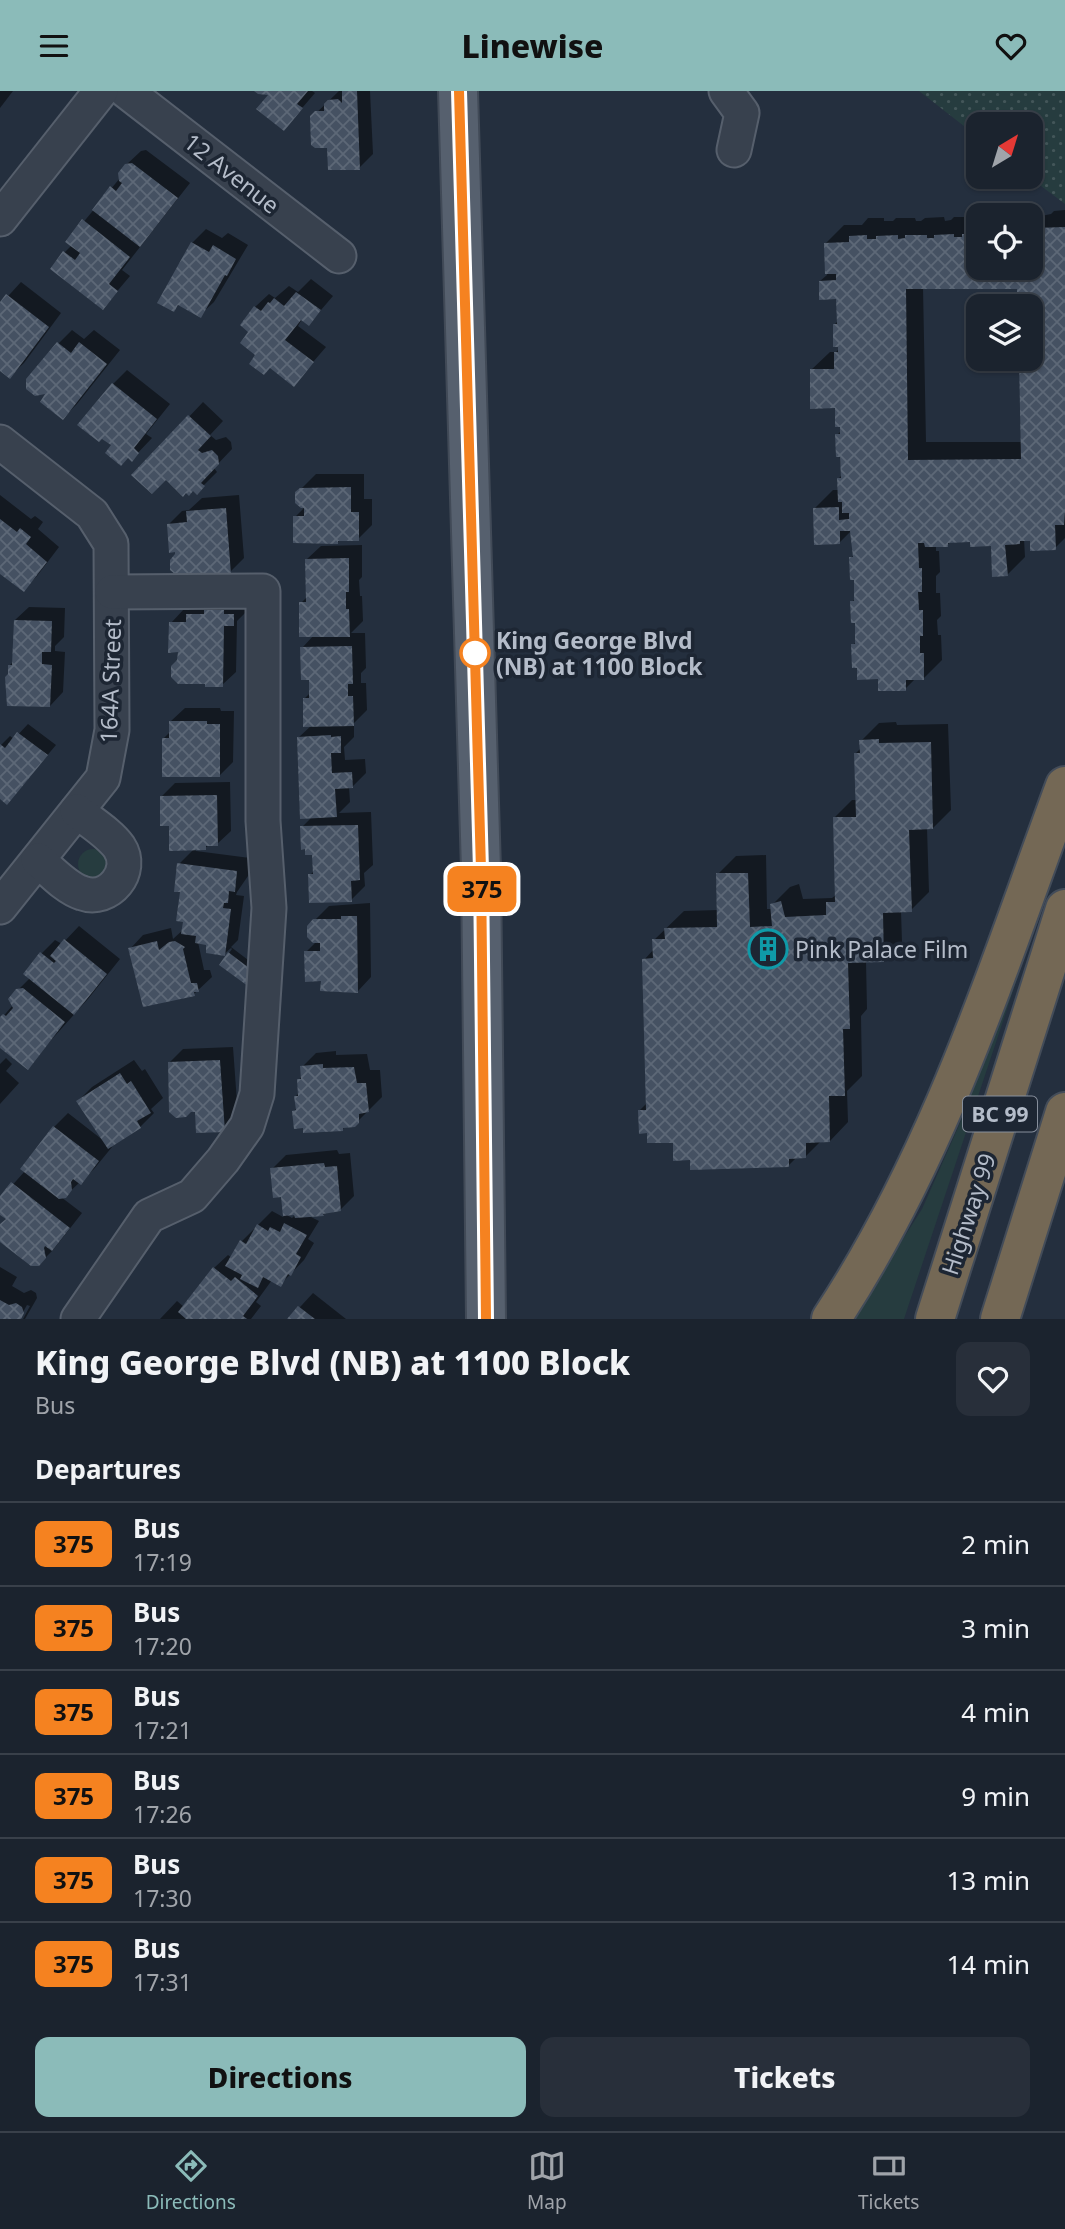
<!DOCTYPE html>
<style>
body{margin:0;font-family:"Noto Sans",sans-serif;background:#282f3a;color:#f1f3f6;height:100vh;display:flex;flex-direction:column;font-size:26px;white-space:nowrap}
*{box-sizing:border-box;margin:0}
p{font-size:23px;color:#a0a4aa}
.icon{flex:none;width:38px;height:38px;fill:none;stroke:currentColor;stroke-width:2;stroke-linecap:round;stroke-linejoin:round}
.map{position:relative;height:1228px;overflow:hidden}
.side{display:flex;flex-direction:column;background:#1b232e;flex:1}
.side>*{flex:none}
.badge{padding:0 14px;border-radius:10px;font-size:24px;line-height:46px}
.needle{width:46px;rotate:38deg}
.tools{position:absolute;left:966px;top:21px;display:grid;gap:14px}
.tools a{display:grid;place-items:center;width:77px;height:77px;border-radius:14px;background:#1b232e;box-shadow:0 2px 5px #0004,0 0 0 2px #39404a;font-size:35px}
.map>.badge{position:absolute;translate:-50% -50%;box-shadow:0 0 0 4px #fff}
h2{padding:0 35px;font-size:26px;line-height:63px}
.round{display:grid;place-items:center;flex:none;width:74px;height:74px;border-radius:14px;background:#282f3a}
.head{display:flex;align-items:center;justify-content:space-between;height:119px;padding:0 35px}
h1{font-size:33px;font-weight:800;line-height:52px}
.button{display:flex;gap:14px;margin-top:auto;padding:14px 35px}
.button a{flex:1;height:80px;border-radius:14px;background:#8bbbb9;color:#111;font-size:28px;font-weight:800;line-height:80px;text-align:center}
.button a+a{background:#282f3a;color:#f1f3f6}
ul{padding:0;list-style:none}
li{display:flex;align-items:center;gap:21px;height:84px;padding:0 35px;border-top:2px solid #39404a}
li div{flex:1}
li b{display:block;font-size:26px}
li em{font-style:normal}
li .badge{min-width:77px;font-weight:700;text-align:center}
header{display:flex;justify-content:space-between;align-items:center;height:91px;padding:0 35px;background:#8bbbb9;color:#111;font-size:32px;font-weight:800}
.menu{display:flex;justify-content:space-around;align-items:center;height:98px;border-top:2px solid #39404a;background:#1b232e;font-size:19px;color:#a0a4aa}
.menu a{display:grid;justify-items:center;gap:4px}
.menu .on{color:#8bbbb9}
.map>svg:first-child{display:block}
.green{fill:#263c3f}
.park{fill:url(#park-dots)}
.shadow{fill:#0007;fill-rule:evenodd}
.building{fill:url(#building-cross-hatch);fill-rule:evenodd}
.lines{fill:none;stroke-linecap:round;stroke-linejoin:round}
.minor-casing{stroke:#565f6c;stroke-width:37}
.major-casing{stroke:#414a57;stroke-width:42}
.highway-casing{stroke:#434c59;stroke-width:42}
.minor{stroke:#38414e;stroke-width:33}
.major{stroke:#56606e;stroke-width:38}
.highway{stroke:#746855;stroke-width:38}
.line-casing{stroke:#fff;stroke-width:16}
.line{stroke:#f58220;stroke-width:10}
.stop-dot{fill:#fff;stroke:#f58220;stroke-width:3.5}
.labels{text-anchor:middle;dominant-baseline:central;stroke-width:7;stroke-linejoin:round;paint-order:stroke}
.shield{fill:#1d2633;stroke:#878f9c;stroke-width:2}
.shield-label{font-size:21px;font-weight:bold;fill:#b4bcc9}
.street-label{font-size:23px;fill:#b4bcc9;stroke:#1d2633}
.stop-label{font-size:23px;font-weight:bold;fill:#b4bcc9;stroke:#1d2633;text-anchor:start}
.poi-label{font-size:23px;fill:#b4bcc9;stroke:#1d2633;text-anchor:start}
</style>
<header><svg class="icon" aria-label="menu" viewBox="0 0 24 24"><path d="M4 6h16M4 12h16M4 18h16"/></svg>Linewise<svg class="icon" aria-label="heart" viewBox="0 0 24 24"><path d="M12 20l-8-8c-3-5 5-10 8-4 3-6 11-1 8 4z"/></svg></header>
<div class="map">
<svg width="1065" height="1228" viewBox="0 0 1065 1228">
<defs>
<pattern id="park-dots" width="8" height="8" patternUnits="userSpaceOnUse" patternTransform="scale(1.75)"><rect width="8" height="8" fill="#263c3f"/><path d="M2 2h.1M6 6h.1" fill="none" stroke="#435659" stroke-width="1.8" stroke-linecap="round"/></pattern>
<pattern id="building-cross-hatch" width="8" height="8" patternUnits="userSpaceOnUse" patternTransform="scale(1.75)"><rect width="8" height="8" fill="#455162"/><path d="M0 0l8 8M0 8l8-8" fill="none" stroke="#5d6877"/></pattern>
</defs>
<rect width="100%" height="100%" fill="#242f3e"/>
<g class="green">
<circle cx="93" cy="773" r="15"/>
<polygon points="1020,879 904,1228 852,1228 922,1118 960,1032"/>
</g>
<polygon class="park" points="919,0 1065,0 1065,113 1029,86 1031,86 1031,33 978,33 978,46"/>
<g class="shadow">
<polygon points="0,0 13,0 0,17"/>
<polygon points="256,0 312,0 315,2 284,38 271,2"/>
<polygon points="339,0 370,0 373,63 359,77 329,55 312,26"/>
<polygon points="146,59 190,92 122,179 130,185 103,217 64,162 72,154 67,151 120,87 126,74 141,60"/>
<path d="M 1065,119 L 1065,447 L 1055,457 L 1032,448 L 1024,448 L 1025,466 L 1007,484 L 993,453 L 971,449 L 951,450 L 947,454 L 936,454 L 936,460 L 939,460 L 940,481 L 936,485 L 936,502 L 940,502 L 941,525 L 937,529 L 938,544 L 941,544 L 942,569 L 924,587 L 916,587 L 905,598 L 880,586 L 853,554 L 857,550 L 856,530 L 852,511 L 856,507 L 855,487 L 851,467 L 855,463 L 852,439 L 839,452 L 815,417 L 833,399 L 839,399 L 839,387 L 842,384 L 837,344 L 842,339 L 837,315 L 811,279 L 830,261 L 836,261 L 840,257 L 834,234 L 838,230 L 838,206 L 820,190 L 827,184 L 826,152 L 844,134 L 862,134 L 868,127 L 884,127 L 884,130 L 893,130 L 896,127 L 915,127 L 916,130 L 921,130 L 925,127 L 944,126 L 945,130 L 951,129 L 954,126 L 972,126 L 972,129 L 978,129 L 978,177 L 1031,177 L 1031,127 L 1051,123 L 1054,120 ZM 923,196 L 1019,196 L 1019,215 L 1031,215 L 1031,268 L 1020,268 L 1022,351 L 926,351 Z"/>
<polygon points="206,138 222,147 228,142 248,154 214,211 200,224 180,213 173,219 192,152"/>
<polygon points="311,188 333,205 309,233 302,228 298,235 326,256 294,293 258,264 251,240 255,216 269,203 275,207 289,195 298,201"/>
<polygon points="21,191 61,222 24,272 10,285 0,277 0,214"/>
<polygon points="72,239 84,248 94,239 120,259 77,313 63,327 49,301 58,253"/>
<polygon points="127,279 170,313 146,343 152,347 132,368 113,354 113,293"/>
<polygon points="203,311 223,330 210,344 216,349 226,346 231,351 232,358 214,377 217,381 197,401 166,387 134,384"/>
<polygon points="316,383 364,383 364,408 372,408 372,434 358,448 340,448 338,451 295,426 306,415 297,402"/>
<polygon points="0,404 31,428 35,425 43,431 38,438 59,456 37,485 24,498 0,480"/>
<polygon points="239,404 244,467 230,481 177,464 169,433 182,420 189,419 202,407"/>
<polygon points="362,454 362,486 359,489 360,505 362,505 363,530 351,542 365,542 366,577 361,582 361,592 366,592 367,619 354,632 354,646 344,656 345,669 365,668 366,682 352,696 349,696 350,711 339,722 371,721 373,774 364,782 365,795 351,809 310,784 315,779 314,762 302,736 312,726 299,646 312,634 304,608 311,601 311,587 302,557 314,544 301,512 307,506 307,468 321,455"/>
<polygon points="201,510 247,510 247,520 237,530 236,581 222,594 179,569 180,560 171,532 184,518 193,518"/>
<polygon points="29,516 65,517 64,546 55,555 55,560 65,561 63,601 50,615 10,584 10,574 14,570 15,529"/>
<polygon points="185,617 220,617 221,620 234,620 233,671 219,685 163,648 171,640 171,630"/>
<polygon points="896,631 897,634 948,633 951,719 933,737 927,737 929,801 911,819 901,820 902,851 884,869 866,870 867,918 861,925 862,985 847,1000 848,1031 830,1050 821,1050 805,1066 797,1066 789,1074 691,1067 674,1050 648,1041 640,1019 648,1011 644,869 654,858 654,849 684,820 719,819 718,783 736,765 766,764 767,818 772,818 772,814 790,796 799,793 803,808 832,807 836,804 834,727 852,709 857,709 856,662 861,657 861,650 879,632"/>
<polygon points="28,633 56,654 7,712 0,706 0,655 10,645 14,648"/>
<polygon points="230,691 231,740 217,753 209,754 205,757 196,758 196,760 250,767 248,785 237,801 236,804 244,805 238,849 231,856 256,875 255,892 221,873 232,858 231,857 224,863 208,852 198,851 204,879 210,879 212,886 194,903 130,858 143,844 171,837 173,848 184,838 179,773 194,758 171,733 162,705 175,692"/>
<polygon points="370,812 371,886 358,900 322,889 306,861 315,852 309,835 329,815"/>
<polygon points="79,835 120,868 88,908 27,976 0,954 0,929 13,914 17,900 30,887 25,883 42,862 55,849 62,853"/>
<polygon points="233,956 238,1025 224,1039 196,1019 169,972 183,958"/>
<polygon points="336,960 336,964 367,963 370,979 380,979 382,1006 354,1034 345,1035 343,1038 294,1020 297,1017 296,1005 300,1001 299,989 302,985 302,976 316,962"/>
<polygon points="6,967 12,973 6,980 19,992 0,1013 0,973"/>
<polygon points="134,969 142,980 145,978 163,1007 151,1018 154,1022 140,1036 110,1055 112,1056 94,1078 65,1105 61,1106 82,1122 53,1159 39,1173 0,1149 0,1135 7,1127 0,1121 0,1108 25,1080 22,1077 54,1036 68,1022 104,1050 78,1010 92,996"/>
<path d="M 337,1059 L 339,1063 L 350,1062 L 354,1105 L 340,1119 L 326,1121 L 323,1124 L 309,1125 L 319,1130 L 308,1148 L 314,1152 L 304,1169 L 280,1194 L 272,1189 L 256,1211 L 261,1215 L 251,1228 L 160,1228 L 177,1210 L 184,1216 L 214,1177 L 228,1164 L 232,1167 L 241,1151 L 272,1120 L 283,1126 L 284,1125 L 282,1104 L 272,1078 L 286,1064 ZM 297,1122 L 292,1127 L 285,1123 Z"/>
<polygon points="0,1176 17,1186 12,1195 24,1202 31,1199 36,1202 37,1207 25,1228 23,1228 30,1215 27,1214 19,1228 0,1228"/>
<polygon points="313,1202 346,1228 289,1228"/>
</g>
<g class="building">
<polygon points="254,0 308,0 297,13 303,17 284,40 256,18 268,4 258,3"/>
<polygon points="342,0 357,0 360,79 328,79 327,57 315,57 311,54 310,25 315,20 324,20 324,13 328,9 338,8 342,12"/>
<polygon points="132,72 178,107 140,156 92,119 110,95 116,100 122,92 119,90 118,82 125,73"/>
<polygon points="82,128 130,166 109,193 118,200 103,219 50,178 63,160 75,169 80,162 65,151"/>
<path d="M 1065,136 L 1065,420 L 1064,434 L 1055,434 L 1056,459 L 1030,460 L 1030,450 L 1020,450 L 1020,453 L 1005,454 L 1008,485 L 992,486 L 991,455 L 970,456 L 970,451 L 948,452 L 948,456 L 925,456 L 924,452 L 918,452 L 919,477 L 922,477 L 922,501 L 918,501 L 919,519 L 923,519 L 923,545 L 920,545 L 920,562 L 924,562 L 924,589 L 906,589 L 906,600 L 878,600 L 878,588 L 857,589 L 857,577 L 852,577 L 851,553 L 855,553 L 855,532 L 851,532 L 850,510 L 854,510 L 854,489 L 850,489 L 849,466 L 853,466 L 850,440 L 840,440 L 840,453 L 814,454 L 813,417 L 839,416 L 839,429 L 849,428 L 849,422 L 842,422 L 842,411 L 838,411 L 837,387 L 841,387 L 840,366 L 836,366 L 835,343 L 840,343 L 840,336 L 835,336 L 835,317 L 810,318 L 810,278 L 834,278 L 834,261 L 838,261 L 838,256 L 833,256 L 833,233 L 837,233 L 836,208 L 819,209 L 819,190 L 836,189 L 836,183 L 825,183 L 824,152 L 849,151 L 849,145 L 867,144 L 867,148 L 876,148 L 876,145 L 898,144 L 898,148 L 905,147 L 905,144 L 927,144 L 927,147 L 934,147 L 934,144 L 954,143 L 954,146 L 962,146 L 962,143 L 978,143 L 978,177 L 1031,177 L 1031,141 L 1035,140 L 1034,137 ZM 906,198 L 1017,198 L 1017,215 L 1031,215 L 1031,268 L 1019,268 L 1021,368 L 908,369 Z"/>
<polygon points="191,151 209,161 213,154 236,168 227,185 225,184 201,227 178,214 174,221 157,212"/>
<polygon points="296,201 321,219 309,235 301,229 285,249 314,271 294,296 270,277 264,284 249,273 255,264 240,252 248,241 240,234 254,215 261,220 268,211 270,212 274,207 284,215"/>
<polygon points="6,203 49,236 10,288 0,280 0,211"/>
<polygon points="57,251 71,262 79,251 107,273 63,329 40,311 45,303 35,305 26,298 26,288"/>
<polygon points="112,292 157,328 134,357 139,362 132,371 128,367 121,375 105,362 111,354 102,348 99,351 77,334"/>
<polygon points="188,324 211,345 198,359 202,362 212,359 218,365 219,373 201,392 205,395 197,404 193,400 189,405 186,402 183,406 166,389 152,403 131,384"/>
<polygon points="351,396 351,421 359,421 359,450 338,450 338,453 293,452 293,425 304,425 304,417 301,417 295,412 295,401 300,397"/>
<polygon points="226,417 231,483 199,485 199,483 176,484 170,479 170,469 175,463 175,461 169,462 167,433 187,431 186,420"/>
<polygon points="0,428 17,441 20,437 31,446 26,453 47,471 24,501 0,483"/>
<polygon points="349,467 349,501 346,501 346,518 349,518 350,546 299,546 299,511 306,511 305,468"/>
<polygon points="204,519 224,519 224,523 234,523 234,535 224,535 223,596 205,596 205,593 178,593 171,586 171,575 177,569 178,561 168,562 169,531 186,531 186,523 204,523"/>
<polygon points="14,529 52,530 51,561 42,561 42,573 52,574 50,616 7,615 5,586 8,583 8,574 12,574"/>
<polygon points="352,555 353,593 348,593 348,605 353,605 354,635 303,636 303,607 309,607 309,589 301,589 300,556"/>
<polygon points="169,630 207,630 207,633 220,633 220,686 162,686 162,647 169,647"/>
<polygon points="17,641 48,664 7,714 0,708 0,653 5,657"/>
<polygon points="331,644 331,646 341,645 341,662 331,662 332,682 352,681 353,697 335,698 337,726 300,728 297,646"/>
<polygon points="879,648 879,652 931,651 933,738 909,739 912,821 883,822 884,871 848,872 850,938 843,938 845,1005 829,1005 830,1051 806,1052 806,1067 789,1068 789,1076 690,1079 690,1069 673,1070 673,1052 647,1052 647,1042 639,1043 638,1019 646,1019 642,868 653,867 652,848 665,848 664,837 717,836 716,782 748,782 750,836 772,835 770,813 781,810 785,826 826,824 826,811 835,811 833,726 856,726 854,662 860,662 859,649"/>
<polygon points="217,704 218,755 206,755 206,759 169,760 169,735 160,735 160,705"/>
<polygon points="358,734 360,789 351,790 352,811 309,812 308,783 313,783 312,764 305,764 305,758 301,759 300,735"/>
<polygon points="177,772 237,780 235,801 229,800 228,812 224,812 223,817 231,818 225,865 206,862 206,854 195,852 196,845 181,843 183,831 176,830 180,801 174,801"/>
<polygon points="341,825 357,825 358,902 320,900 321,890 305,891 304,860 320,860 320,852 313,852 307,846 307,835 313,828 341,828"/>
<polygon points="64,848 107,883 74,924 23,883 40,861 54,872 56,870 50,865"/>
<polygon points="157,850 159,859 169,851 175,850 185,856 183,858 191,892 197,892 199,901 194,901 195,905 143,916 128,857"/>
<polygon points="228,861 253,880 252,898 219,874"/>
<polygon points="23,897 65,931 28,979 0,957 0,926 3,923 6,925 13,917 8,908 16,898"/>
<polygon points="220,969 225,1041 196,1042 195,1021 191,1021 186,1026 176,1027 169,1021 168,971"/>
<polygon points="323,973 323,977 354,976 357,992 366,992 369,1021 359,1023 359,1032 355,1036 343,1037 343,1040 303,1042 303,1037 294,1038 292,1020 296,1019 294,1005 298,1005 297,988 301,988 300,975"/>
<polygon points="120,982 127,993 131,990 151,1022 137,1030 141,1037 108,1058 76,1010"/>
<polygon points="53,1035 99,1070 81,1094 73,1088 71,1091 72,1099 66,1107 59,1108 20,1078"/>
<polygon points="324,1072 325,1076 337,1075 341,1120 323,1123 324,1125 295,1127 294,1124 283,1125 281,1106 273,1107 270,1077"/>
<polygon points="11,1091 70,1137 52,1160 45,1155 44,1157 46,1167 39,1175 31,1175 0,1151 0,1133 6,1128 0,1124 0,1105"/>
<polygon points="284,1132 307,1144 296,1163 301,1166 291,1185 288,1183 281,1196 263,1186 258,1197 240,1188 242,1184 225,1175 240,1149 246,1153 257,1133 268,1140 270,1136 280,1141"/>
<polygon points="213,1176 231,1190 235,1186 258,1205 243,1225 247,1228 186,1228 178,1221"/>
<polygon points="0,1209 9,1214 16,1212 22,1216 24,1222 21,1228 0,1228"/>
<polygon points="298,1215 315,1228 287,1228"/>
</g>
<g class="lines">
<g class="minor-casing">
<g id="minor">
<polyline points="126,0 339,165"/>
<polyline points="726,0 742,22 734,59"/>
<polyline points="0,128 101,0"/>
<polyline points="0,351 92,423 111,453 112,639 103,687 0,816"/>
<path d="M 38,769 C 51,780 66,797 82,802 C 109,812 135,780 119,756 C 109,742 90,731 77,720"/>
<polyline points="78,1228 149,1125 192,1105 223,1069 247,1035 257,1003 269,817 263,730 263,500 112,501"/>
</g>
</g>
<g class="major-casing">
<polyline id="major" points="458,0 481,779 486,1228"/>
</g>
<g class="highway-casing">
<g id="highway">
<path d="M 831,1228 C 940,1063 997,879 1065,695"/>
<polyline points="935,1228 1065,818"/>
<polyline points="1000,1228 1065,1021"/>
</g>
</g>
<use href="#minor" class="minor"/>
<use href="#major" class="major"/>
<use href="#highway" class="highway"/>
</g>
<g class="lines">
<g class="line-casing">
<polyline id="line" points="459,0 481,779 486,1228"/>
</g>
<use href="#line" class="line"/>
</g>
<defs>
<g id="building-ring" transform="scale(2.0125)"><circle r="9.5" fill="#1d2633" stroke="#0f9aa8" stroke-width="1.5"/><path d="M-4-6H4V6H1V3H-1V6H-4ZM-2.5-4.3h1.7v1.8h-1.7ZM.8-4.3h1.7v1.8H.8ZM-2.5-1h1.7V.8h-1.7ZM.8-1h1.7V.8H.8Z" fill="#0f9aa8"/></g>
</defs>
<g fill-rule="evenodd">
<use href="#building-ring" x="768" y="858"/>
</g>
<circle class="stop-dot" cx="475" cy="562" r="14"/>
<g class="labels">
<rect class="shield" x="963" y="1005.5" width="74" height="35" rx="5"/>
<g class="shield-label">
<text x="1000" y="1023">BC 99</text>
</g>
<g class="street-label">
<text transform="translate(232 82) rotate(38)">12 Avenue</text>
<text transform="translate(110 590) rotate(-88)">164A Street</text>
<text transform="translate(968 1123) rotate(-72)">Highway 99</text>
</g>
<g class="stop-label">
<text x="496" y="549">King George Blvd<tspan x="496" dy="26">(NB) at 1100 Block</tspan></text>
</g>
<g class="poi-label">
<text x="795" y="858">Pink Palace Film</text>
</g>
</g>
</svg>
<div class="tools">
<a><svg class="needle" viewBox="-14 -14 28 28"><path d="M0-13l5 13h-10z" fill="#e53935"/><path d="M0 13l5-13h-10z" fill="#a0a4aa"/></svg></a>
<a><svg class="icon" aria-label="locate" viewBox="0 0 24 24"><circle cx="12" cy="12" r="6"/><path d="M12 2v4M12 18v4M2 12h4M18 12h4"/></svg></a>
<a><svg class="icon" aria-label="layers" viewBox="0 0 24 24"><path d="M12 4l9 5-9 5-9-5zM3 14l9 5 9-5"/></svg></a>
</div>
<b class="badge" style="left:482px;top:798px;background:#f58220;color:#111">375</b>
</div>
<section class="side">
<div class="head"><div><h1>King George Blvd (NB) at 1100 Block</h1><p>Bus</p></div><a class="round"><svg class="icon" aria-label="heart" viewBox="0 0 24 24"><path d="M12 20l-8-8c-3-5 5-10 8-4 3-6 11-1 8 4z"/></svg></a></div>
<h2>Departures</h2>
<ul>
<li><span class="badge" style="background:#f58220;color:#111">375</span><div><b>Bus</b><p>17:19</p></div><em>2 min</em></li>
<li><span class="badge" style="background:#f58220;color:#111">375</span><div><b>Bus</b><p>17:20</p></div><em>3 min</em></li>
<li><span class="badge" style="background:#f58220;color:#111">375</span><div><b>Bus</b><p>17:21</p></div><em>4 min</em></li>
<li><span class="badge" style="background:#f58220;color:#111">375</span><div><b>Bus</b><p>17:26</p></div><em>9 min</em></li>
<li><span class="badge" style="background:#f58220;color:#111">375</span><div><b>Bus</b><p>17:30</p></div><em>13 min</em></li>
<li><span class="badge" style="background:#f58220;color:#111">375</span><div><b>Bus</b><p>17:31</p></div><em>14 min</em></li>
</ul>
<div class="button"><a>Directions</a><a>Tickets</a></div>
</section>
<nav class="menu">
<a class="on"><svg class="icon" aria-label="directions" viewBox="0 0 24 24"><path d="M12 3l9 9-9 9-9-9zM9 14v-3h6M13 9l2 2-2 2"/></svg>Directions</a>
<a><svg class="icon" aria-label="map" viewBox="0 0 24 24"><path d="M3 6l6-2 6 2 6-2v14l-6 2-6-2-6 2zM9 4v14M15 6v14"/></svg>Map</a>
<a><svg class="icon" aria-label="tickets" viewBox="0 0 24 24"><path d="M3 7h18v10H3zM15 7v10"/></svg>Tickets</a>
</nav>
